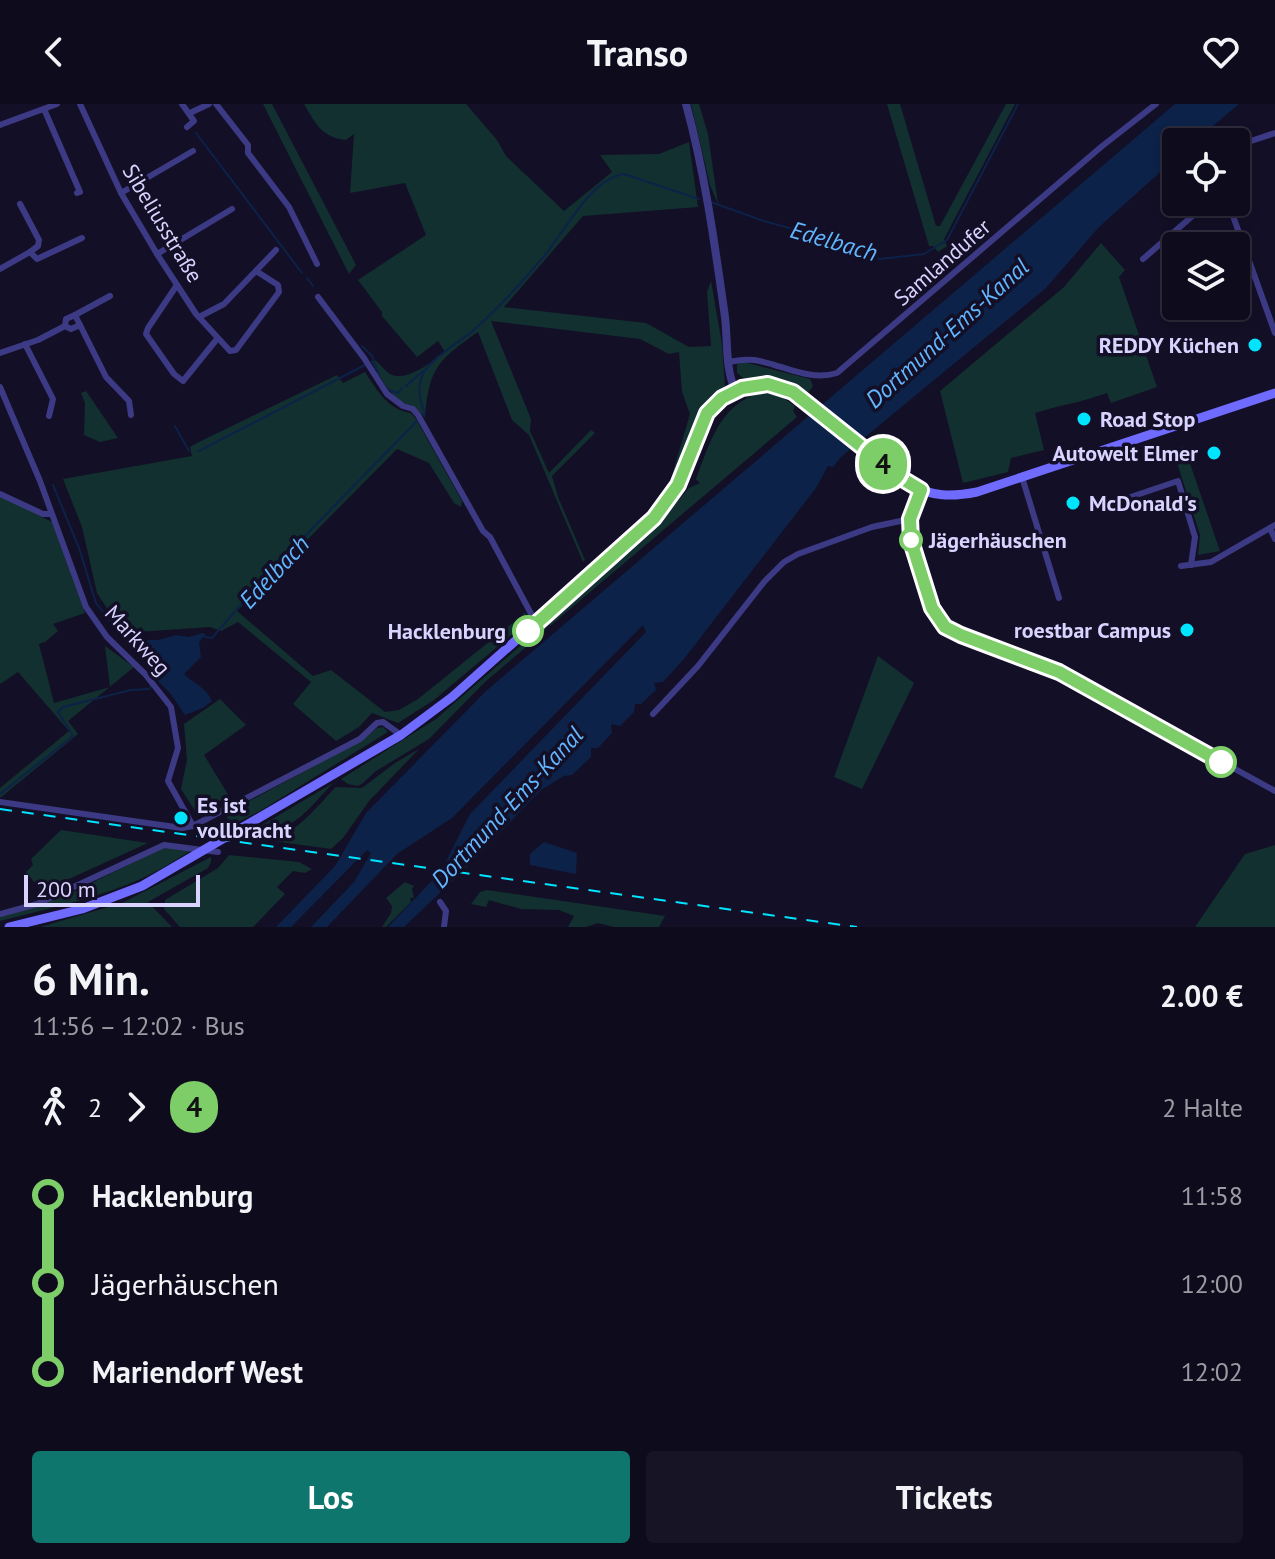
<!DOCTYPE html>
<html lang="de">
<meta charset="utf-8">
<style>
body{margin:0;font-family:"PT Sans",sans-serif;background:#171425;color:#f1f3f6;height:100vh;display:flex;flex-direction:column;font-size:30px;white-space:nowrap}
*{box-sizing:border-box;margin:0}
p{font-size:26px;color:#9b9ba3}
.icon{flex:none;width:44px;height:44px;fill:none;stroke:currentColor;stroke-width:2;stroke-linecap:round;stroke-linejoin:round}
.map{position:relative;height:823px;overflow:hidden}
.sheet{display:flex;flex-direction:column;background:#0e0b1c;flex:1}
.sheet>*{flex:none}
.badge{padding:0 16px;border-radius:26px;font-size:28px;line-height:52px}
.tools{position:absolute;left:1162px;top:24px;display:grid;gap:16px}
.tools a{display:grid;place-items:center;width:88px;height:88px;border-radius:8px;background:#0e0b1c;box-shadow:0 4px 12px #0003,0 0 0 2px #2e2b3b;font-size:40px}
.scale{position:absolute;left:24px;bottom:20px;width:176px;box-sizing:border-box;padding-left:8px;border:4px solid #d9d4ff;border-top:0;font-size:22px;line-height:28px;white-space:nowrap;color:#d9d4ff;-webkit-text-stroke:6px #130f26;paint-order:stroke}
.map>.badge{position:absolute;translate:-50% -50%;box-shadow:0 0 0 4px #fff}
.legs{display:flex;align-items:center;gap:12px;height:88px;padding:0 32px;font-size:26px}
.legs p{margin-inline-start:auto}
.headline{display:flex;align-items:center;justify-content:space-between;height:136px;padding:0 32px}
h1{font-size:44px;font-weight:700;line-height:60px}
.cta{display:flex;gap:16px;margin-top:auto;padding:16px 32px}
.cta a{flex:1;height:92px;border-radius:8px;background:#0f766e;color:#fff;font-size:32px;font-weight:700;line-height:92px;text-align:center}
.cta a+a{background:#171425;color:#f1f3f6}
ul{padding:0 32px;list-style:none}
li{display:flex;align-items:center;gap:28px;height:88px;font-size:30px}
li i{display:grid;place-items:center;width:12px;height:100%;margin:0 10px;background:currentColor}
li i::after{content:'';width:20px;height:20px;margin:-10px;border:6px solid;border-radius:50%;background:#0e0b1c}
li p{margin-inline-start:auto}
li:first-child i{background:linear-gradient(#0000 50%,currentColor 0)}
li:last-child i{background:linear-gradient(currentColor 50%,#0000 0)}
header{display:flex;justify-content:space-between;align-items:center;height:104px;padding:0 32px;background:#0e0b1c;font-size:36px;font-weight:700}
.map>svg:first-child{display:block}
.green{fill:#12302f}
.water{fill:#0c2248}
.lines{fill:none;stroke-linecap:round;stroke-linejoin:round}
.stream{stroke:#0c2248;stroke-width:2}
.minor{stroke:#3d3a85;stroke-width:6}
.tertiary{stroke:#3d3a85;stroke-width:8}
.secondary{stroke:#6f6bff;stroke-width:9}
.rail{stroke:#00e5ff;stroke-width:2;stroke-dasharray:12 10;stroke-linecap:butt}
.line-1-casing{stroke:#fff;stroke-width:18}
.line-1{stroke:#7dce69;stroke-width:12}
.poi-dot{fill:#00e5ff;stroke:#130f26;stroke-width:3}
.stop-1-dot{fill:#fff;stroke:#7dce69;stroke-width:4}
.labels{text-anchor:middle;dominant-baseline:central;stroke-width:7;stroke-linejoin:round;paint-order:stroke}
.street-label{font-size:22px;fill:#d9d4ff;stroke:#130f26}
.poi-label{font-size:22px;font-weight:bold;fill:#d9d4ff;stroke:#130f26;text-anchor:end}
.stop-label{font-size:22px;font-weight:bold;fill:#d9d4ff;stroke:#130f26;text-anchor:start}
.water-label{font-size:24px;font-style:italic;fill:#62b6ff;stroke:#130f26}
</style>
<header><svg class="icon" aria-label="back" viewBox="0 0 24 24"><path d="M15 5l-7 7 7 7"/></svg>Transo<svg class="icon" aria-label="heart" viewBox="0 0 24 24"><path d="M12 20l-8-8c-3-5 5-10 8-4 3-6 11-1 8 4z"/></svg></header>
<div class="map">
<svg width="1275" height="823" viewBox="0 0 1275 823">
<rect width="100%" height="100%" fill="#130f26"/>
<g class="green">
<polygon points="263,0 272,0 356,161 349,170"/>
<path d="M 304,0 L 466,0 L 497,36 L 506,52 L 564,107 L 612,68 L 600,51 L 659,50 L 689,38 L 698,103 L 583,112 L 504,203 L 646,219 L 689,243 L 711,242 L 707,188 L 711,177 L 722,240 L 725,282 C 687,304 691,343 670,378 L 690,310 L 682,288 L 679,248 L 669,250 L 640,235 L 491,217 L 531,315 L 530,327 L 549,369 L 591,326 L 595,329 L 552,372 L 558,393 L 585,456 L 583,458 L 529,331 L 512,316 L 478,228 C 438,256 429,264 425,314 C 417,302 409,303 398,295 C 386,286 379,270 371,257 L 375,256 C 380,260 385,267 390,270 C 406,279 433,257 445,248 L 438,237 L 417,253 L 382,212 L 382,208 L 358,176 L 426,131 L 405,79 L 350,89 L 354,30 L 346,36 C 321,33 316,20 304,0 Z"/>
<polygon points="691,0 699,0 708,30 718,100 710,81"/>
<polygon points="887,0 900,0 936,122 940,122 1006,0 1015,0 944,135 947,142 938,148 933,142 929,142"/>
<path d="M 1101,139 L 1125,166 L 1119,173 L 1157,283 L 1111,299 L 1107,289 C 1083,298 1060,301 1035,309 L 1044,346 L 1011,354 L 1008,368 L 963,379 L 940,287 L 1064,183 Z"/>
<polygon points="744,258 810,275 813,282 808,289 780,274 743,274 737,269 737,260"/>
<path d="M 365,268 C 377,286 388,306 411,309 L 416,315 L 462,397 L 461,403 L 454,399 L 429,359 L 397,345 L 237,507 L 313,572 L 331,566 L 385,608 L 399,606 L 418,595 L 525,509 L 530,515 L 434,596 L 398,619 L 372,609 L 359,623 L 336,637 L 293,600 L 311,578 L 238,518 L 221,527 L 210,523 L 123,529 L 97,489 L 82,423 L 63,375 L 192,352 L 190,343 L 199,338 L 337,271 L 343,279 Z"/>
<polygon points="86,287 118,334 100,338 84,331 85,299 81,289"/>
<path d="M 760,289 L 779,291 L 795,302 L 793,307 L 797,313 L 550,522 L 547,518 L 648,432 L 689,384 L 700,379 L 696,375 C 710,339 719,301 760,289 Z"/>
<polygon points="1184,342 1220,447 1198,451 1200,431 1173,346"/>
<polygon points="0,392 52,418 85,509 53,520 58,527 45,538 39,540 54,599 110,583 105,542 134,563 68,617 78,630 0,694 0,684 69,627 18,568 0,580"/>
<polygon points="543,522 546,526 485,578 429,635 376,667 363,679 358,682 348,680 341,675 436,615"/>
<polygon points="878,552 914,579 862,685 834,673"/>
<polygon points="220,595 246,621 204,651 229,692 197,710 181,685 187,656 184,620"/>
<polygon points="383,623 388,628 260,707 232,721 225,710 361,637 377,624"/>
<path d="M 419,645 L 369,697 L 343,734 L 331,745 L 266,736 C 296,732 316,703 336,683 L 362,684 L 395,659 Z"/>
<path d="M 333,679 C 312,701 294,727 262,730 L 259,723 Z"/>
<polygon points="61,726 148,739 45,786 39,784 26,768 33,761 31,755"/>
<polygon points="1275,741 1275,823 1195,823 1245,750"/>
<path d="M 165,743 L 197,743 C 174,757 151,772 126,781 C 85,797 42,806 0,817 L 0,813 L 69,790 Z"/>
<polygon points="229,751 299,758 312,765 305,769 293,767 277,783 285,790 253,823 180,823 164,805 165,796 218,764"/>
<polygon points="211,753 211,758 208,764 148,798 172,823 40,823 122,799"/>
<polygon points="405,778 414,782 412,785 414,794 410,794 411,798 386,823 382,823 391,809 392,802 386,794"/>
<polygon points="487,786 665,812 659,823 614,823 598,819 586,823 568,823 574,812 559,806 521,805 489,796 486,803 471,800 480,788"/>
</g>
<g class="water">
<polygon points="1175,0 1239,0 1194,38 1176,38 1176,54 1099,123 1046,184 842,352 833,363 828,362 816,384 684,555 663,578 654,579 656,586 641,600 635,600 634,608 620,622 611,620 612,629 598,644 591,644 591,653 572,671 564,672 541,686 466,764 404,823 388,823 441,767 470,710 646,528 643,521 452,714 397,750 327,823 311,823 354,778 371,749 367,746 291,823 276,823 335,762 366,709 486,587"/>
<path d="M 202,529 L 206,530 L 199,538 L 201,553 L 184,570 C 193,579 207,584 212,597 L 203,604 L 185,611 L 171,590 L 156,575 L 143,548 L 123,535 L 159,536 L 176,531 L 189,533 Z"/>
<polygon points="544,738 577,749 576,770 530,761 530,750"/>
</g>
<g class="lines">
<g class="stream">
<polyline points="196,29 302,169"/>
<polyline points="711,98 764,117 832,136 874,154 880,155 924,150 947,136 1018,0"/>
<polyline points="307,174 313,182"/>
<polyline points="362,242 372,252 379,271"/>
<polyline points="406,282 423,267"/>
<polyline points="388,286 398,289 402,284"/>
<path d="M 423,311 L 425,309 C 419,296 417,281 424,268 C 433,253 463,236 476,224 C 501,202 523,177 544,152 C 564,129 591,74 624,70 L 699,95"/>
<polyline points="175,322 189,347"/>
<polyline points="199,347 365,261"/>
<polyline points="53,381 79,444 96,499 124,534"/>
<polyline points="205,533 212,534 262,476 417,317"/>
<polyline points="0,690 73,632 58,608 63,603 131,586 149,585 152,581"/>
</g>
<g class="minor">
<polyline points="80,0 121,89 157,150 196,210 230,247 236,246 279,188 278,181 256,167"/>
<polyline points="182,0 194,17 187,23"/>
<polyline points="216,0 248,41 248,49 289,103 317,160"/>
<polyline points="44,5 80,88 77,89"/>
<polyline points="190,9 209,0"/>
<polyline points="0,21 57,0"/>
<polyline points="1236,42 1275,29"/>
<polyline points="121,89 193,47"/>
<polyline points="1228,98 1275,229"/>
<polyline points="20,100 39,136 38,142 30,148"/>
<polyline points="157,150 232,105"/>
<polyline points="1143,155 1197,108 1225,98"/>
<polyline points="0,165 30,148 37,155 82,134"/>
<polyline points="177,181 148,224 146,230 174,270 183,277 217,235"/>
<polyline points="318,193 364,254 387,290 403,302 413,305 418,311 483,427 490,433 536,519"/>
<polyline points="75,211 110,192"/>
<polyline points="199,213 224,200 276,146"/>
<polyline points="80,221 106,273 129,297 131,311"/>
<polyline points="25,240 53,295 49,312"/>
<polyline points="0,249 38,236 65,222 71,225 80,221 75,211 66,215 65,222"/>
<path d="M 728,258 C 736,257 745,255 754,256 C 782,260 808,278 837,269 L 1101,43 L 1156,0"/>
<polyline points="0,283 40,377 86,503 107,533 145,570 171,603 178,644 168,677 193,722"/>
<polyline points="1022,373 1059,494"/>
<polyline points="921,386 910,415 911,437 932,504 945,523 961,531 1059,568 1275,687"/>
<polyline points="0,390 43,410 51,410"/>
<polyline points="1107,401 1178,377 1195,433 1191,461"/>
<polyline points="1270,424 1275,435"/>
<polyline points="1181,462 1211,458 1275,421"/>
<polyline points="653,610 698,562 764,478 784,458 798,450 872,423 910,415"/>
<polyline points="0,698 182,724 193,722 360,635 377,619 383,618 401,631"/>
<polyline points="440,798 446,807 444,823"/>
<polyline points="0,810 37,800 164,741 218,748"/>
</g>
<path class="tertiary" d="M 686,0 C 705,69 715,142 725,213 C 728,238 725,263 735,286"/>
<path class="secondary" d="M 9,823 L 82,805 L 142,782 L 401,631 L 452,593 L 654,414 L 678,381 L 707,309 L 729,290 L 756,281 L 781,283 L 798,291 L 909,380 C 932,393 952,393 977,388 L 1275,289"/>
<polyline class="rail" points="0,705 857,823"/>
</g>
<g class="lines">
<g class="line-1-casing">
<polyline id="line-1" points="528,527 654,414 678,381 707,309 722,294 742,284 768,280 793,288 901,374 921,386 910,415 911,437 932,504 945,523 961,531 1059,568 1221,658"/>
</g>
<use href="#line-1" class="line-1"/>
</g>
<g class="poi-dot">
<circle cx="1255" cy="241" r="8"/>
<circle cx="1084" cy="315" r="8"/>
<circle cx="1214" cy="349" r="8"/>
<circle cx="1073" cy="399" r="8"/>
<circle cx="1187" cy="526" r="8"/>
<circle cx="181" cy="714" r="8"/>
</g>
<g class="stop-1-dot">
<circle cx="911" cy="436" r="10"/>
<circle cx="528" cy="527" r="14"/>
<circle cx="1221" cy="658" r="14"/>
</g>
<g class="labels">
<g class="street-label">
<text transform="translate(163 119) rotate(59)">Sibeliusstraße</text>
<text transform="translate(942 158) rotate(-41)">Samlandufer</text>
<text transform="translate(138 536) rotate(48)">Markweg</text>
</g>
<g class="poi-label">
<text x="1239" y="241">REDDY Küchen</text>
<text x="1100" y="315" text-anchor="start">Road Stop</text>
<text x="1198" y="349">Autowelt Elmer</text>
<text x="1089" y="399" text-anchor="start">McDonald's</text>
<text x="1171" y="526">roestbar Campus</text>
<text x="197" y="701" text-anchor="start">Es ist<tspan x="197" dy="25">vollbracht</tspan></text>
</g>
<g class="stop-label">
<text x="929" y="436">Jägerhäuschen</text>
<text x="506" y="527" text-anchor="end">Hacklenburg</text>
</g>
<g class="water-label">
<text transform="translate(834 137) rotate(16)">Edelbach</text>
<text transform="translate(947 229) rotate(-42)">Dortmund-Ems-Kanal</text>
<text transform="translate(274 468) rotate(-47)">Edelbach</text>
<text transform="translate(507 703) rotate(-47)">Dortmund-Ems-Kanal</text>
</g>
</g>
</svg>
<div class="tools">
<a><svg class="icon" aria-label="locate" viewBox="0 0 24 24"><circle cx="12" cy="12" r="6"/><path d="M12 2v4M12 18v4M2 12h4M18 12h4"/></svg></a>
<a><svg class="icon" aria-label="layers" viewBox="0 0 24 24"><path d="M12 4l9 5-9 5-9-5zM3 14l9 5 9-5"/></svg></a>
</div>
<div class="scale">200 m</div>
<b class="badge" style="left:883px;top:360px;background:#7dce69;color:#111">4</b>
</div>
<section class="sheet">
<div class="headline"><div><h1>6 Min.</h1><p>11:56 – 12:02 · Bus</p></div><b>2.00 €</b></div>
<div class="legs"><svg class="icon" aria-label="walk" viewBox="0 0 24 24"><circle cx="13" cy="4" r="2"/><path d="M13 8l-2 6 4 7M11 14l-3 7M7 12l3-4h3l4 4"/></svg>2<svg class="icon" aria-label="forward" viewBox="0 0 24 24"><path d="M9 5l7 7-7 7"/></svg><b class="badge" style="background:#7dce69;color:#111">4</b><p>2 Halte</p></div>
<ul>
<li><i style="color:#7dce69"></i><b>Hacklenburg</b><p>11:58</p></li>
<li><i style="color:#7dce69"></i><span>Jägerhäuschen</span><p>12:00</p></li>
<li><i style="color:#7dce69"></i><b>Mariendorf West</b><p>12:02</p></li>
</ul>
<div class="cta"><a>Los</a><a>Tickets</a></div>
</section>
